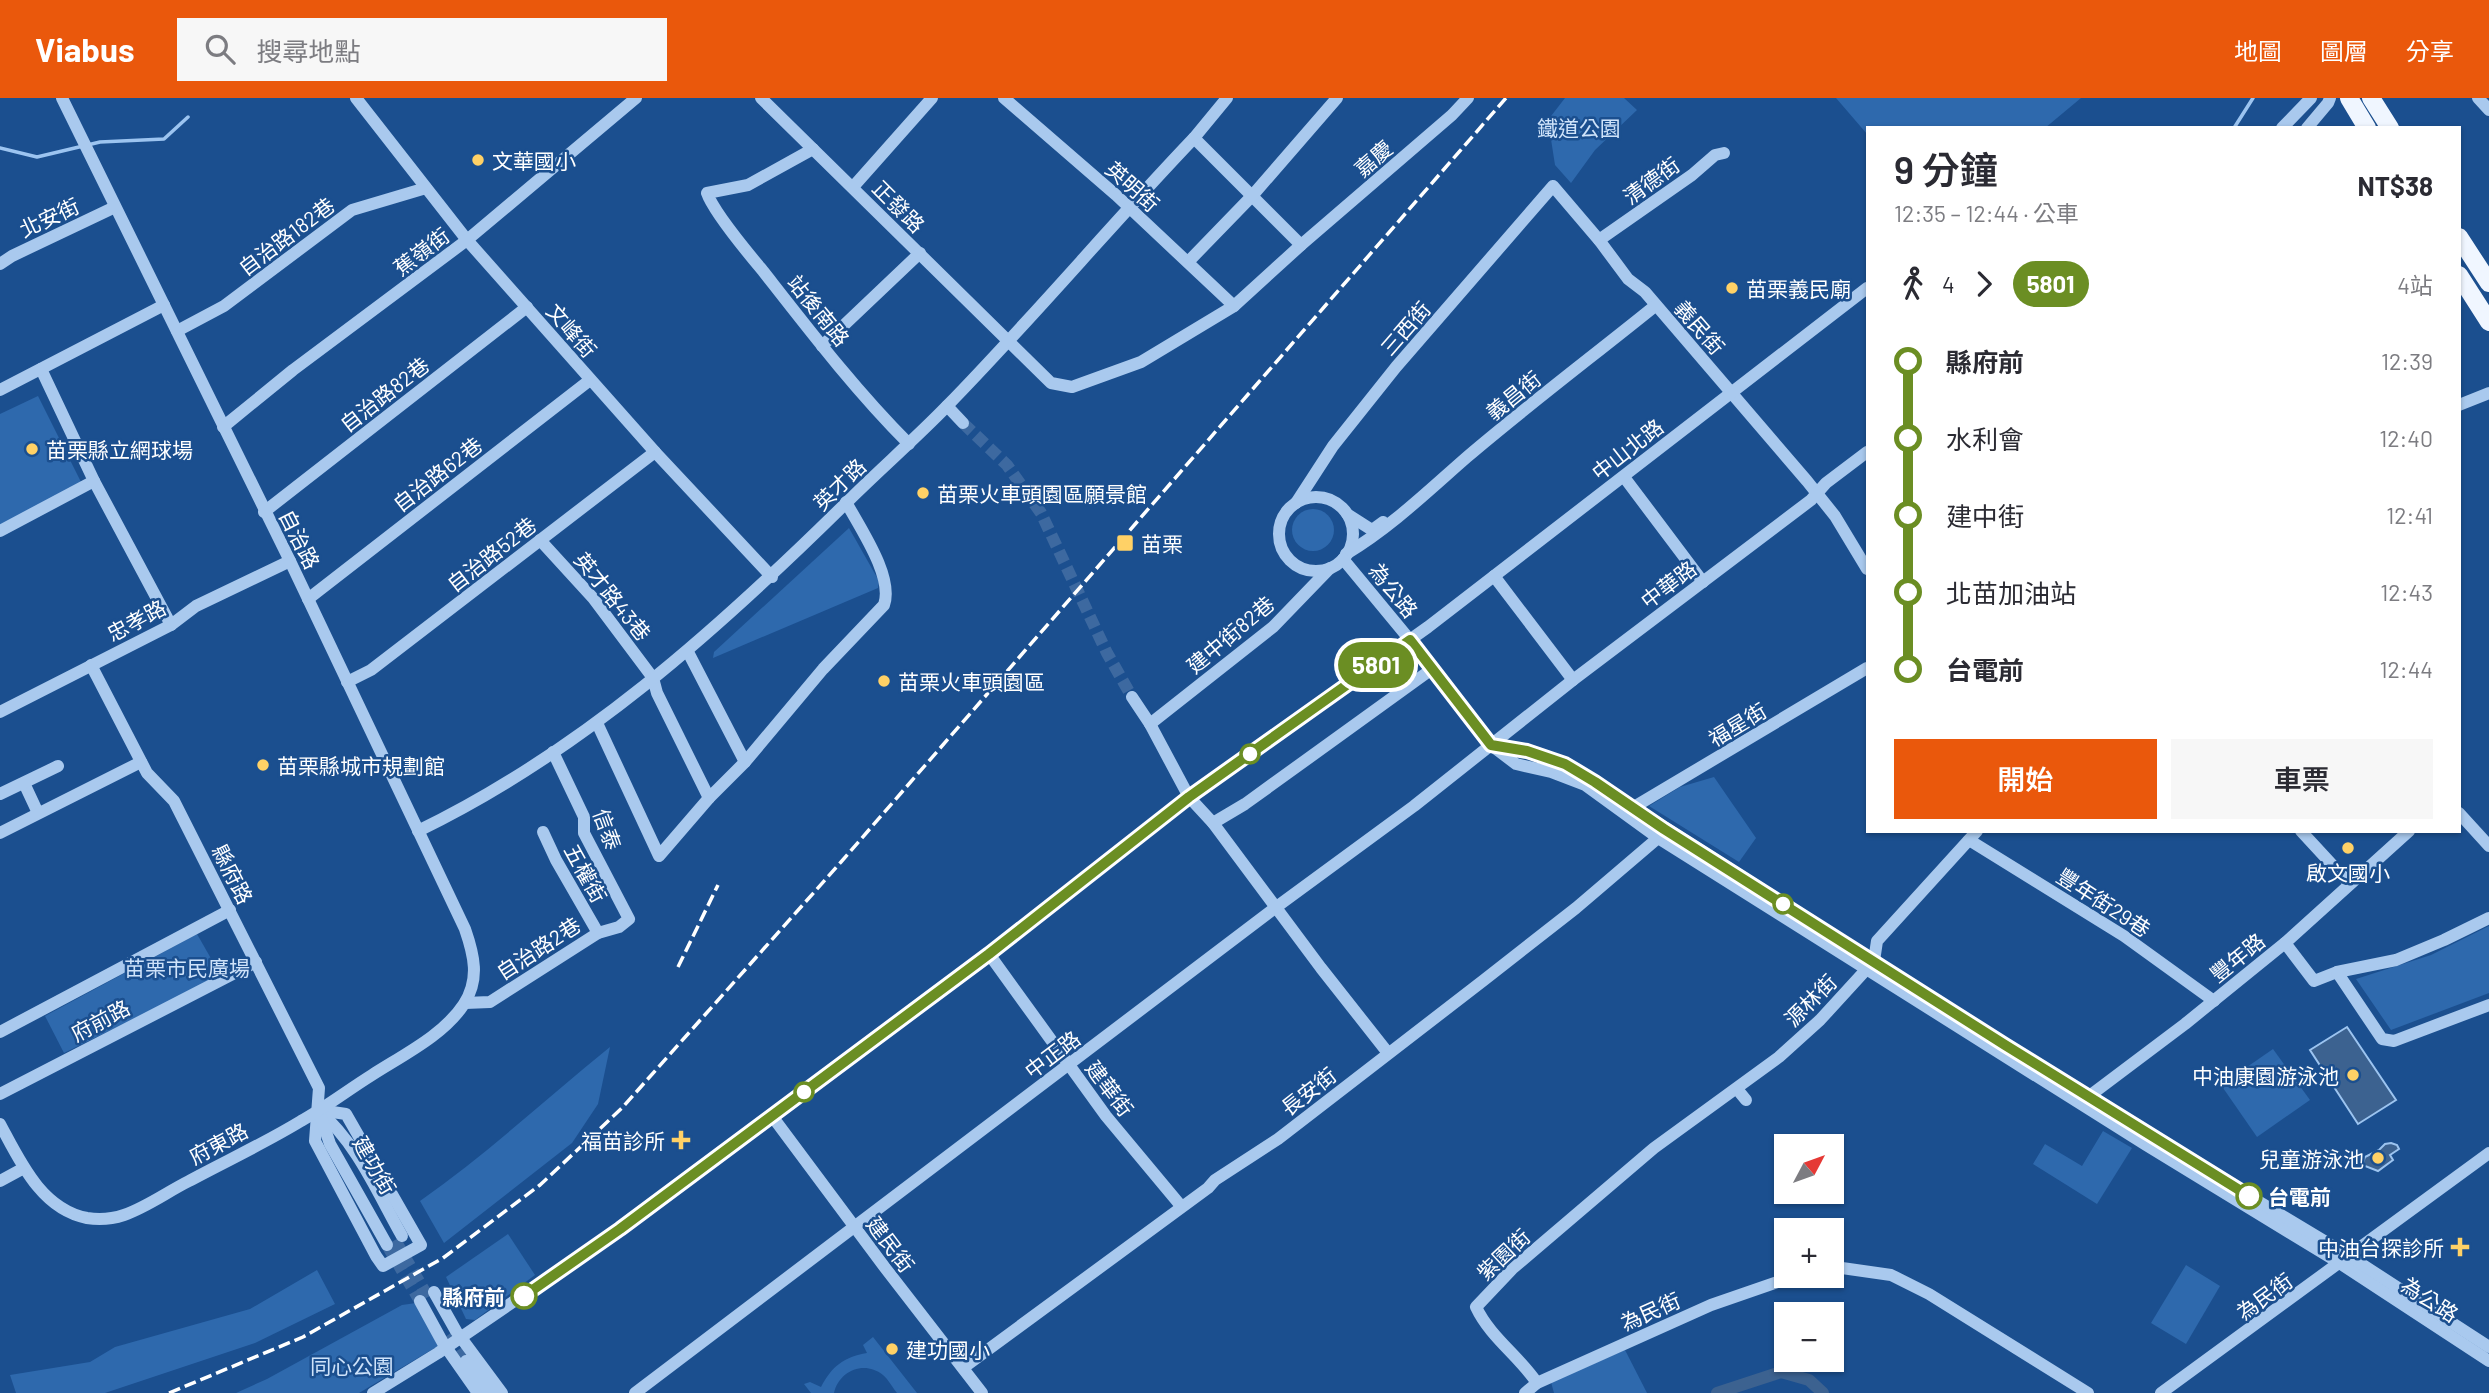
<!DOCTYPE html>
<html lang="zh-TW">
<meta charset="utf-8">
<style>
body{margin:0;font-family:Barlow,"Noto Sans TC",sans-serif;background:#f7f7f7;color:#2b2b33;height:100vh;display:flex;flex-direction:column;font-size:26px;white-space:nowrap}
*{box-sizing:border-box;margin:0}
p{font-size:23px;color:#7c7c81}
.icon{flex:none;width:38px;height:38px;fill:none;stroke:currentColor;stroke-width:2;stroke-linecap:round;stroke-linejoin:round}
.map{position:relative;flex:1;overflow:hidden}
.side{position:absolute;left:1866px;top:28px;width:595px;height:707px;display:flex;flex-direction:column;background:#fff;border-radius:0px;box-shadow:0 2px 5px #0004}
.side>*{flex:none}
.badge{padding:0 14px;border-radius:23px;font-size:24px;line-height:46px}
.needle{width:46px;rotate:49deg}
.tools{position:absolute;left:1774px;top:1036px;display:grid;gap:14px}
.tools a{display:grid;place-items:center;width:70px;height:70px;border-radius:0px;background:#fff;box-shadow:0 2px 5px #0004;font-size:35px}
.map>.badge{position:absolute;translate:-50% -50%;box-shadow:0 0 0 4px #fff}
.legs{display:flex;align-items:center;gap:10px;height:77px;padding:0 28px;font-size:23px}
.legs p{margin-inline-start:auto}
.headline{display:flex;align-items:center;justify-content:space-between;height:119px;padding:0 28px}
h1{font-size:38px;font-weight:600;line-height:52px}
.button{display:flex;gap:14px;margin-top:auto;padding:14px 28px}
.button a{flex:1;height:80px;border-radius:0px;background:#ea580c;color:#fff;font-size:28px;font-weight:600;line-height:80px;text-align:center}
.button a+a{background:#f7f7f7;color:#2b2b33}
ul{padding:0 28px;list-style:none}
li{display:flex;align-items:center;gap:24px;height:77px;font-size:26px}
li i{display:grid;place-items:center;width:10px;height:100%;margin:0 9px;background:currentColor}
li i::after{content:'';width:18px;height:18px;margin:-9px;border:5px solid;border-radius:50%;background:#fff}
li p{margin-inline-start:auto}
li:first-child i{background:linear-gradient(#0000 50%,currentColor 0)}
li:last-child i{background:linear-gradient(currentColor 50%,#0000 0)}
header{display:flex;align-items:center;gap:42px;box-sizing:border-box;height:98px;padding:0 35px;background:#ea580c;color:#fff}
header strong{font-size:33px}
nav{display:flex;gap:38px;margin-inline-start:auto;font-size:24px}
.search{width:490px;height:63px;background:#f7f7f7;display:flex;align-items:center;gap:18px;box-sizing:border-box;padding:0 24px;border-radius:0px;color:#7c7c81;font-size:26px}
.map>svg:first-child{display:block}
.green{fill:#2e69ad}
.water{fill:#3c6290;stroke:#9cc4f0;stroke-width:2}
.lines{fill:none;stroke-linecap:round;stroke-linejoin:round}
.stream{stroke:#9cc4f0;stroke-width:3.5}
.canal{stroke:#3c6290;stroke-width:12}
.minor-tunnel{stroke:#3d69a0;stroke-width:12;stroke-dasharray:12 6;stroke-linecap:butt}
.minor{stroke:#a9c9ee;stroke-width:12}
.major{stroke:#f0f6ff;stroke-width:18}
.rail{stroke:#fff;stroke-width:3.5;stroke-dasharray:12 5;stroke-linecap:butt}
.line-1-casing{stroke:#fff;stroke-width:16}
.line-1{stroke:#6b8e23;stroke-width:10}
.poi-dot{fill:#ffd166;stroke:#1b4f8f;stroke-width:2.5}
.stop-1-dot{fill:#fff;stroke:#6b8e23;stroke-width:3.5}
.labels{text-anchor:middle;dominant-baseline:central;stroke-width:5;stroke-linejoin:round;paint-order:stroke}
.park-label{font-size:21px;fill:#cfe3fa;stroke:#1b4f8f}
.street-label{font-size:21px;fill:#fff;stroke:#1b4f8f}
.poi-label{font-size:21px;fill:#fff;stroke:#1b4f8f;text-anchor:start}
.stop-label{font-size:21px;font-weight:bold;fill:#fff;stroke:#1b4f8f;text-anchor:start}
</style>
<header>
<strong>Viabus</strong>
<div class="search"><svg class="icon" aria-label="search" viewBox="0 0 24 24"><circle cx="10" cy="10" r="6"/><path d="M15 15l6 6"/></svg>搜尋地點</div>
<nav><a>地圖</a><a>圖層</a><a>分享</a></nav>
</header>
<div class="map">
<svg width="2489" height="1295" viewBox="0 0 2489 1295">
<rect width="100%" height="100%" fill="#1b4f8f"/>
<g class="green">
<polygon points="1565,0 1624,0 1637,12 1595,52 1571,85 1555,67 1548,22"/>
<polygon points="1836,0 2081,0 2045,30 1867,30 1867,36"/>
<polygon points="38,298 82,386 0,428 0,316"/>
<circle cx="1313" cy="432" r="21"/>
<polygon points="849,430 879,483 878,490 713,560 714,554"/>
<polygon points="1714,679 1756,740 1739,764 1649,708 1680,689"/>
<polygon points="2489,828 2489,895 2391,932 2356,881 2431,857"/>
<polygon points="197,836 221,878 64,955 45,918"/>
<path d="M 610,949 L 598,1006 L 572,1045 L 444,1145 L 420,1103 C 487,1056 547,1000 610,949 Z"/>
<polygon points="2273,951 2310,1002 2257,1039 2221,987"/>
<polygon points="2103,1033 2132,1050 2097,1106 2033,1066 2045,1046 2082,1068"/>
<polygon points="508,1136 535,1177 475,1222 466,1221 446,1179"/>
<polygon points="2186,1167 2220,1188 2186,1246 2151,1225"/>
<polygon points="317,1172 335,1206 255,1245 105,1295 16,1295 10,1277 90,1264 115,1249 250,1211"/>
<polygon points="416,1205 438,1248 359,1295 236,1295 267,1281 402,1207"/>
<path d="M 873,1239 L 917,1295 L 897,1295 C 893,1290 888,1281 883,1277 C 864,1262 839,1273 834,1295 L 811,1295 L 804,1286 L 810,1284 L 821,1289 C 832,1268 844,1259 867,1255 L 863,1247 Z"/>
<polygon points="1625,1252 1647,1295 1554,1295 1551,1284"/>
</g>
<g class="water">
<polygon points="2347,929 2396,1002 2358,1026 2310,952"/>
<polygon points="2391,1045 2397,1047 2399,1051 2390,1057 2393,1062 2378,1073 2365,1068 2363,1065 2365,1059 2379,1052 2385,1046"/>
</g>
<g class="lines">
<g class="stream">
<polyline points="2234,30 2253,0"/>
<polyline points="0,50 37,59 100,44 164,41 188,19"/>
</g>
<polyline class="canal" points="1717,1295 1781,1274 1809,1282 1823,1295"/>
<g class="minor-tunnel">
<polyline points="963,325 1007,367 1041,415 1107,555 1132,599"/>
<polyline points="395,1142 428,1199"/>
<polyline points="387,1147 420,1203"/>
<polyline points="448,1237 466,1263"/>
</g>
<g class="minor">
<polyline points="356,0 467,142 655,354 772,479"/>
<polyline points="761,0 1051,285 1072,289 1141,264 1234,208 1301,147 1452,17 1468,0"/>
<polyline points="1004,0 1116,97 1234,208"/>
<polyline points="2478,0 2489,12"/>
<polyline points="2282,30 2311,0"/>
<polyline points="2307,30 2328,5 2330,0"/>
<polyline points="1194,40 1301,147"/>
<path d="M 813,51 L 748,87 L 707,95 C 714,115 748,155 763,173 C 810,233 856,293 909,346"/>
<polyline points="853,89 932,0"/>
<polyline points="1599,142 1692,77 1715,57 1724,55"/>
<polyline points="1188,164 1252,98 1337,0"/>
<polyline points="0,166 12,158 115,109"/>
<polyline points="177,233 224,208 352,112 426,90"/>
<polyline points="822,248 920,155"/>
<polyline points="41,271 94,383 171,527"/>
<polyline points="0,292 164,207"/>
<polyline points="2459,307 2489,295"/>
<polyline points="947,308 963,325"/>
<polyline points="223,329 293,272 467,142 636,0"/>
<polyline points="1624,379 1703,484"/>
<circle cx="1316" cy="436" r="37"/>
<polyline points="1296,405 1333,348 1396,269 1553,88 1599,142 1628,181 1645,194 1807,383 1835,418 1867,471"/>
<polyline points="264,414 527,209"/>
<polyline points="1347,416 1372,432 1383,424"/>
<polyline points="0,433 94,383"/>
<polyline points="540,442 593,500 653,580 657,595 709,700"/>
<path d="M 1346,456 C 1391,429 1428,393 1467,359 C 1528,307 1593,258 1655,208"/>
<polyline points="1343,461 1410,542 1491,647 1516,666 1551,674 1585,687 1658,740 2146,1047 2341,1166 2489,1263"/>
<polyline points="1494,478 1573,582"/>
<polyline points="308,501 590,282"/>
<polyline points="688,554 745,664"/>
<polyline points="91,567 147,675 174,703 319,990 315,1043 376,1158 383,1168 421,1147 346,1016 319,1012"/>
<polyline points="347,584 371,572 655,354"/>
<polyline points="1132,599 1150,626 1189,699 1213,725 1321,870 1388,955"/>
<polyline points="0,614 171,527 196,508 290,463"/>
<path d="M 597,625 L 659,758 L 709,700 L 745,664 L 823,571 L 884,507 C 894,479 860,430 846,404"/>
<polyline points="1150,626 1273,529 1330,470"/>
<polyline points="1495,648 1527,653 1565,666 2061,982"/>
<polyline points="24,685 38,715"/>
<polyline points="0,696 58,668"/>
<polyline points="1630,714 1634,709 1867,570"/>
<polyline points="2459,715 2489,748"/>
<polyline points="1213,725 1245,706 1432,571"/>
<path d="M 418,733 C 581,654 716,533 844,407 C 878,373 914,342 947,308 C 1032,221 1110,128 1194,40 L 1227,0"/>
<polyline points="2301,733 2349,785"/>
<polyline points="543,734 556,762 598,835"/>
<polyline points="0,735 141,664"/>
<polyline points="1969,742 2124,838 2214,903"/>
<polyline points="2285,845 2314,883 2337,874 2396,862 2444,842 2489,820"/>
<polyline points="989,856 1106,1018 1181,1108"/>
<polyline points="2337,874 2382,941 2394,943 2489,907"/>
<polyline points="465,905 490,904 598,835 619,829 629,821 584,735 584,719 553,654"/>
<polyline points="0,934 230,812"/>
<polyline points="1737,991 1746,1002"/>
<polyline points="0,996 256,864"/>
<polyline points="2084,1007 2088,999 2185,926 2285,845 2409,733"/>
<path d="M 319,1013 C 357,1045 378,1096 402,1138"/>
<polyline points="320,1016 330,1046 387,1147"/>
<polyline points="772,1018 886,1171 982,1295"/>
<polyline points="2120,1020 2349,1158 2489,1249"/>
<path d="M 0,1026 C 20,1063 41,1111 87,1120 C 99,1122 112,1121 124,1117 C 147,1109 167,1094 189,1083 C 226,1063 265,1045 301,1023 C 326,1009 348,992 372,977 C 403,957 444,937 464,906 C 480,881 474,857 465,831 L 290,463 L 62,0"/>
<polyline points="0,1083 24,1070"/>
<polyline points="1832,1171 1842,1170 1891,1177 1929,1196 2088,1295"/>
<polyline points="434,1194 456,1233 502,1295"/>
<polyline points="420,1203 443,1245 478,1295"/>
<polyline points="466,1263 490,1295"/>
<polyline points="963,1270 1208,1090 1215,1082 1278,1041 1484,882 1576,810 1658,740 1662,734"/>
<path d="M 1537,1285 C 1519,1258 1490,1239 1476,1209 L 1512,1171 L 1654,1050 L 1779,959 L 1820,922 L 1874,863 L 1877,843 L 1977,733"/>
<polyline points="373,1295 438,1255 620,1131 989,856 1189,699 1428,529 1867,190"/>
<polyline points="635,1295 1275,810 1414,708 1573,582 1811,402 1826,385 1867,354"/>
<polyline points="1525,1295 1537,1285 1711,1207 1795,1178"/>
<polyline points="2161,1295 2489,1055"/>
</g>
<g class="major">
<polyline points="2349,0 2367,30"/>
<polyline points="2371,0 2390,30"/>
<polyline points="2459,139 2489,185"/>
<polyline points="2459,177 2489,224"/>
</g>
<g class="rail">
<polyline points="678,869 718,787"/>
<polyline points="169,1295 303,1239 443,1160 540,1087 622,1010 841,764 1506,0"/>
</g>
</g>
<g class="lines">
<g class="line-1-casing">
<polyline id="line-1" points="524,1198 620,1131 989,856 1189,699 1410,542 1491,647 1527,653 1565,666 1595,684 1664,731 2005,947 2249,1098"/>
</g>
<use href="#line-1" class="line-1"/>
</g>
<g class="poi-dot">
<circle cx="478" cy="62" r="7"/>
<circle cx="1732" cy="190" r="7"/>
<circle cx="32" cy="351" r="7"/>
<circle cx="923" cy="395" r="7"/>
<rect x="1116" y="436" width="18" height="18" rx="3.5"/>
<circle cx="884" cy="583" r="7"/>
<circle cx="263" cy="667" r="7"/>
<circle cx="2348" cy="750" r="7"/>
<circle cx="2353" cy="977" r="7"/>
<path d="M677.5 1031.5h7v7h7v7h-7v7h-7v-7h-7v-7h7z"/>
<circle cx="2378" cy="1060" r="7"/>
<path d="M2456.5 1138.5h7v7h7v7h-7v7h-7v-7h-7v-7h7z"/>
<circle cx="892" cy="1251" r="7"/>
</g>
<g class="stop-1-dot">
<circle cx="1250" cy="656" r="9"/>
<circle cx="1783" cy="806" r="9"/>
<circle cx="804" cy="994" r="9"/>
<circle cx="2249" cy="1098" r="12"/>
<circle cx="524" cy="1198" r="12"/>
</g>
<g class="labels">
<g class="park-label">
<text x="1579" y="29">鐵道公園</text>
<text x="187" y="869">苗栗市民廣場</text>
<text x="352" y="1267">同心公園</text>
</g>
<g class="street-label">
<text transform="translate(1373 60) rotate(-41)">嘉慶</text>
<text transform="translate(1651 82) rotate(-36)">清德街</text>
<text transform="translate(1133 88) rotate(42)">英明街</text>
<text transform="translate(899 108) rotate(45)">正發路</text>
<text transform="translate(49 119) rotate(-25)">北安街</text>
<text transform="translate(286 138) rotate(-37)">自治路182巷</text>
<text transform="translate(421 153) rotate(-37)">蕉嶺街</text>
<text transform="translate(819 212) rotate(51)">站後南路</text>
<text transform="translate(1700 229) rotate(49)">義民街</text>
<text transform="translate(1405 230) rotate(-49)">三西街</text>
<text transform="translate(572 232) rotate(49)">文峰街</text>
<text transform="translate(384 296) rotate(-38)">自治路82巷</text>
<text transform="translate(1513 297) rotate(-39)">義昌街</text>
<text transform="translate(1627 351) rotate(-38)">中山北路</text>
<text transform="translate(437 376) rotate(-38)">自治路62巷</text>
<text transform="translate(839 386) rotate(-44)">英才路</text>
<text transform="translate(300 441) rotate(63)">自治路</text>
<text transform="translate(491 456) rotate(-38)">自治路52巷</text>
<text transform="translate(1668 486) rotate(-37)">中華路</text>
<text transform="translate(1394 492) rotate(51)">為公路</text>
<text transform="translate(613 498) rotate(51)">英才路43巷</text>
<text transform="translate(136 522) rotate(-28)">忠孝路</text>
<text transform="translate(1230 536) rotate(-40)">建中街82巷</text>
<text transform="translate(1737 626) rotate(-31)">福星街</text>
<text transform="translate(608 731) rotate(70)">信泰</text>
<text transform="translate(586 775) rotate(61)">五權街</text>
<text transform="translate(233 776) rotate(63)">縣府路</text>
<text transform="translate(2104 804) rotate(33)">豐年街29巷</text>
<text transform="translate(538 850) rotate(-33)">自治路2巷</text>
<text transform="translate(2237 859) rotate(-39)">豐年路</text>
<text transform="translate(1810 902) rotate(-45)">源林街</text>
<text transform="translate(100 922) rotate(-28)">府前路</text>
<text transform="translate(1052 956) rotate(-37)">中正路</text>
<text transform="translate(1110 990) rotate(53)">建華街</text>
<text transform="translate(1308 993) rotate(-38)">長安街</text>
<text transform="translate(218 1045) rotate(-28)">府東路</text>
<text transform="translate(375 1067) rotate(60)">建功街</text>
<text transform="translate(891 1146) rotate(53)">建民街</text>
<text transform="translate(1503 1156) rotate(-43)">紫園街</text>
<text transform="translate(2264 1198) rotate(-36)">為民街</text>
<text transform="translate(2430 1201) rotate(33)">為公路</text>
<text transform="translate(1650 1213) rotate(-24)">為民街</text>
</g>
<g class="poi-label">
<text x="492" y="62">文華國小</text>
<text x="1746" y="190">苗栗義民廟</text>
<text x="46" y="351">苗栗縣立網球場</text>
<text x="937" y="395">苗栗火車頭園區願景館</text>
<text x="1141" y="445">苗栗</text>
<text x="898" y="583">苗栗火車頭園區</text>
<text x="277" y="667">苗栗縣城市規劃館</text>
<text x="2348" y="774" text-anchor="middle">啟文國小</text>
<text x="2339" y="977" text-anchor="end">中油康園游泳池</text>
<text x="665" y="1042" text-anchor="end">福苗診所</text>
<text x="2364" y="1060" text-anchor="end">兒童游泳池</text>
<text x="2444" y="1149" text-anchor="end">中油台探診所</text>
<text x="906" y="1251">建功國小</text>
</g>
<g class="stop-label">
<text x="2268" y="1098">台電前</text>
<text x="505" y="1198" text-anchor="end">縣府前</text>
</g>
</g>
</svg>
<div class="tools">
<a><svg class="needle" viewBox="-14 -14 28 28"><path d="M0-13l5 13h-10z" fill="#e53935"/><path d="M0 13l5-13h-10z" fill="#7c7c81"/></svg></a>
<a>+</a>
<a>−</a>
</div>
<b class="badge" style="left:1376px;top:567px;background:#6b8e23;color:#fff">5801</b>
<section class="side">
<div class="headline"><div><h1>9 分鐘</h1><p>12:35 – 12:44 · 公車</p></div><b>NT$38</b></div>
<div class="legs"><svg class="icon" aria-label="walk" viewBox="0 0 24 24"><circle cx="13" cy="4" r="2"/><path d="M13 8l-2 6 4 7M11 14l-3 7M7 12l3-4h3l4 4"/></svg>4<svg class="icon" aria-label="forward" viewBox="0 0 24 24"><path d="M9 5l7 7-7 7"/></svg><b class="badge" style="background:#6b8e23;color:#fff">5801</b><p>4站</p></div>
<ul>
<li><i style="color:#6b8e23"></i><b>縣府前</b><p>12:39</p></li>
<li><i style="color:#6b8e23"></i><span>水利會</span><p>12:40</p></li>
<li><i style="color:#6b8e23"></i><span>建中街</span><p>12:41</p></li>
<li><i style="color:#6b8e23"></i><span>北苗加油站</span><p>12:43</p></li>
<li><i style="color:#6b8e23"></i><b>台電前</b><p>12:44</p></li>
</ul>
<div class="button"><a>開始</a><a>車票</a></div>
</section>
</div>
